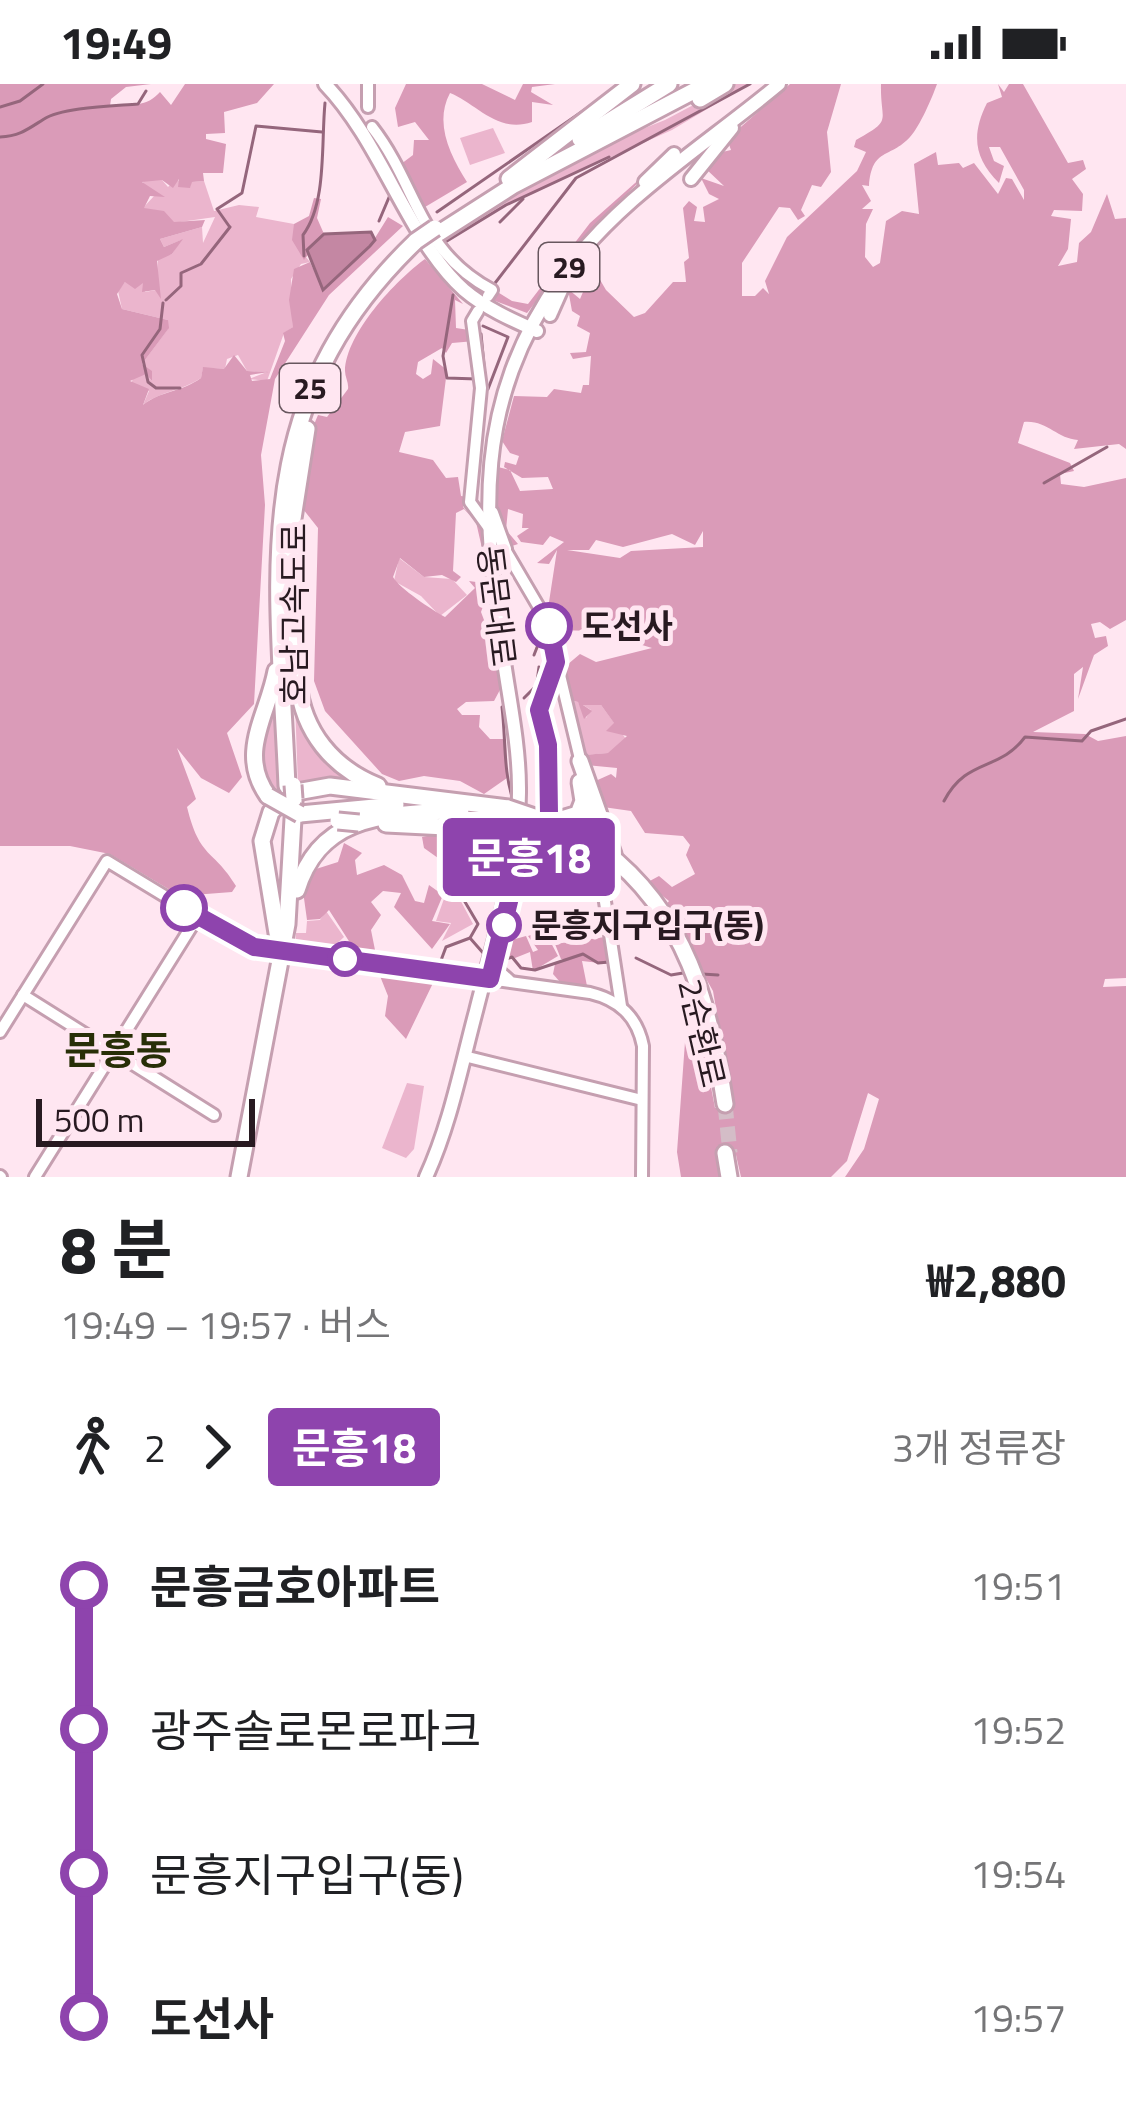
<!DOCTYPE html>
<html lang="ko">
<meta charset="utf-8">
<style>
body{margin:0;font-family:"Titillium Web","Noto Sans KR",sans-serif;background:#f2f2f2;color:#202124;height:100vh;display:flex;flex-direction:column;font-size:45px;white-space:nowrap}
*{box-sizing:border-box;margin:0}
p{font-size:39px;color:#757577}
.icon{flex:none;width:66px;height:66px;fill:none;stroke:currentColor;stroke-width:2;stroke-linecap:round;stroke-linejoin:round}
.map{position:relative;height:1093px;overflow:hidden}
.panel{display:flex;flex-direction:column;background:#fff;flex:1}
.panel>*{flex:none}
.badge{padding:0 24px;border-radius:9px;font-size:42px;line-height:78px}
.scale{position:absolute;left:36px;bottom:30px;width:219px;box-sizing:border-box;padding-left:12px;border:6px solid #281a21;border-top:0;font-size:33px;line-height:42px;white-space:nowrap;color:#281a21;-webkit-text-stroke:9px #ffe6f1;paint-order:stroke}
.map>.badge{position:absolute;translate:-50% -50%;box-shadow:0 0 0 6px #fff}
.legs{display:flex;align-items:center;gap:18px;height:132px;padding:0 60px;font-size:39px}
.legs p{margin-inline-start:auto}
.summary{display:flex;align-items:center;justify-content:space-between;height:204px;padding:0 60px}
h1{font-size:66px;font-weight:700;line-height:90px}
ul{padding:0 60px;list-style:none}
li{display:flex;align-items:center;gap:42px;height:144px;font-size:45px}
li i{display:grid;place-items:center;width:18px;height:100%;margin:0 15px;background:currentColor}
li i::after{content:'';width:30px;height:30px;margin:-15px;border:9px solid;border-radius:50%;background:#fff}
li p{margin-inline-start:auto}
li:first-child i{background:linear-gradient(#0000 50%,currentColor 0)}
li:last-child i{background:linear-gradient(currentColor 50%,#0000 0)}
.status{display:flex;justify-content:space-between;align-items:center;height:84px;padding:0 60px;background:#fff;direction:ltr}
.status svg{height:33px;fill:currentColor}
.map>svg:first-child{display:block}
.green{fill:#ebb5cd}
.forest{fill:#da9bb8;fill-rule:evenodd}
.water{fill:#c487a3;stroke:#95667c;stroke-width:3}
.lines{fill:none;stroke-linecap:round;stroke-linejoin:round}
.stream{stroke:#95667c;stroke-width:3}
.highway-tunnel{stroke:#d4bdc7;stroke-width:15;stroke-dasharray:15 8;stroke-linecap:butt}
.secondary-casing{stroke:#c59fb0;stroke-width:16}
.primary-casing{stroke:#c59fb0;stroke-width:18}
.highway-casing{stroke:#c59fb0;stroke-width:21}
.secondary{stroke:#fff;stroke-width:10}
.primary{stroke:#fff;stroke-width:12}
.highway{stroke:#fff;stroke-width:15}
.secondary-bridge-casing{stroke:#c59fb0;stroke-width:16;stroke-linecap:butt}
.highway-bridge-casing{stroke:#c59fb0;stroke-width:21;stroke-linecap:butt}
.secondary-bridge{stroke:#fff;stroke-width:10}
.highway-bridge{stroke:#fff;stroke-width:15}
.line-1-casing{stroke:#fff;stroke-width:27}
.line-1{stroke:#8e44ad;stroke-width:18}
.stop-1-dot{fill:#fff;stroke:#8e44ad;stroke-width:6}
.labels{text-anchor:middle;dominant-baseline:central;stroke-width:10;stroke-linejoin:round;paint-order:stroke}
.shield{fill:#ffe6f1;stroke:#68575f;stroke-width:3}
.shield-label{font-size:30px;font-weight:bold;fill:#281a21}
.street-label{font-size:33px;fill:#281a21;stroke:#ffe6f1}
.stop-label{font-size:33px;font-weight:bold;fill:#281a21;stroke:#ffe6f1;text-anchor:start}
.quarter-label{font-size:39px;font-weight:bold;fill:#282f07;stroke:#ffe6f1}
</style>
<div class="status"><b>19:49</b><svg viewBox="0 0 49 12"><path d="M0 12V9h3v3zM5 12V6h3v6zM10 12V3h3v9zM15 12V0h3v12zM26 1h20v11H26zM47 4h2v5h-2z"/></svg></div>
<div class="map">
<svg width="1126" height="1093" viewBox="0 0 1126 1093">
<rect width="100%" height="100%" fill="#ffe6f1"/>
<g class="green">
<polygon points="733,0 749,0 672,46 506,120 440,161 438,153 582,69 665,36"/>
<polygon points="493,44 505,69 470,81 460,54"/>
<path d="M 145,94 L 162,96 L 168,103 L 176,95 L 190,103 L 191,98 L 204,97 L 214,127 L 239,121 L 259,123 L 256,133 L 294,140 L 296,161 L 310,178 L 301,180 L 291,195 L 293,243 L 284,249 L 267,297 L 249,295 L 267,288 L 247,287 L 238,271 L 227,275 L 225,285 L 203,284 L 201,294 C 182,307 160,307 143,321 L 149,307 L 131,300 L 134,292 L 146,290 L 152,297 L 151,287 L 142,280 L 168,245 L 168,236 L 122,225 L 118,207 L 125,198 L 143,199 L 145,208 L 156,206 L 158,174 L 172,170 L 181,156 L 164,163 L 160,155 L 202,143 L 203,159 L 215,133 L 173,139 L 143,124 L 154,112 L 142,101 Z"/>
<polygon points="399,474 424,493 452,495 467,511 440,532 421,512 394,497"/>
<polygon points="279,576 283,709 276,715 255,677"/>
<polygon points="569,616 578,618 586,634 591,626 583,621 601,621 626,655 609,669 583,671"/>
<polygon points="295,618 360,698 298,702"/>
<polygon points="457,810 473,840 442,857 451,839 436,837 445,812"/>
<path d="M 326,827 L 344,853 C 330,868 315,866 295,864 L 296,849 L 306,849 L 307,837 L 320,836 Z"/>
<polygon points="407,999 424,1002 414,1065 406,1074 382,1064"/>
</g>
<g class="forest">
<path d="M 0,0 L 151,0 L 126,3 L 111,15 L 110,22 C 131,21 147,23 160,8 L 171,21 L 185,0 L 274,0 L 257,19 L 224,28 L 225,49 L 206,50 L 206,55 L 226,60 L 223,89 L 203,89 L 204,97 L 192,98 L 190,104 L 178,103 L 179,95 L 173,104 L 162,96 L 142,98 L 165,113 L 150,112 L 144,124 L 164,127 L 174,138 L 205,136 L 202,143 L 160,155 L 164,163 L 183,155 L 172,170 L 157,177 L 161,215 L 155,206 L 142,208 L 143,199 L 135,205 L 125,198 L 117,210 L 122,225 L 168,236 L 169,244 L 142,280 L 152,287 L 152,297 L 146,290 L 130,297 L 149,305 L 143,321 C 160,307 182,308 201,294 L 203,283 L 224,285 L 234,271 L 247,287 L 269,288 L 250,291 L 252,297 L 270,295 L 285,257 L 283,249 L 293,243 L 289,216 L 294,185 L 310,178 L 323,206 L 370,162 L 388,133 L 403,142 L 329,211 L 275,295 L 261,371 L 265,421 L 254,620 L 227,649 L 242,693 L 229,709 L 201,694 L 177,664 L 196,715 L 187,723 C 200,776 213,764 236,802 L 232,808 L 180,812 L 110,770 L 70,762 L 0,762 Z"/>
<path d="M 406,0 L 482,0 L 515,16 L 523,0 L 555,0 L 532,3 L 531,8 L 553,21 L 532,18 L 532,38 C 497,50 476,19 450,9 C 434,39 450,71 467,98 L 420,126 L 397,83 L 413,71 L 414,56 L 429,56 L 415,38 L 398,43 L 395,24 Z"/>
<path d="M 790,0 L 841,0 L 827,48 L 831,88 L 821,103 L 812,101 L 801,126 L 805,132 L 798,136 L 790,124 L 779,123 L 742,179 L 742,212 L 755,212 L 763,204 L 769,210 L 765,197 L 787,153 L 857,87 L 866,68 L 854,63 L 856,56 C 894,35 880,39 881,0 L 937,0 C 932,14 920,42 910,53 C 890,75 872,63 869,102 L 862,101 L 871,117 L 862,125 L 873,125 L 866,140 L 865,173 L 873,183 L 880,179 L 886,137 L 902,127 L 919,130 L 914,80 L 936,68 L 938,81 L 959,79 L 963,84 L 974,79 L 998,110 L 1006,94 L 1012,95 L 1024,116 L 1024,106 L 1000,63 L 989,63 L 994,77 L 1004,82 L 999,99 C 974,74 971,51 987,19 L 1002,13 L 998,0 L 1004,8 L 1009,0 L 1023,0 L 1068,79 L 1083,76 L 1086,85 L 1072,95 L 1083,110 L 1082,127 L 1054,126 L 1051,132 L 1071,135 L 1068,165 L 1058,182 L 1077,178 L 1079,159 L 1091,148 L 1107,110 L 1115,135 L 1126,134 L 1126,365 L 1119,360 L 1074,365 L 1078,356 C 1057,355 1047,336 1024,338 L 1018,359 L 1070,379 L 1074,387 L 1060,390 L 1061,400 L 1084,403 L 1126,394 L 1126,536 L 1110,545 L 1100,538 L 1091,540 L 1095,554 L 1106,552 L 1108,562 L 1094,571 L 1078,615 L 1083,583 L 1074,590 L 1074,627 L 1033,648 L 1085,650 L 1098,657 L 1126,652 L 1126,894 L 1105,895 L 1103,903 L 1126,902 L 1126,1093 L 845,1093 L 864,1065 L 879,1015 L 868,1009 L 847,1077 L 831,1093 L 741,1093 L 736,1071 L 728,1069 L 723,1093 L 681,1093 L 677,1068 L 685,958 L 700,946 L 715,1024 L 733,1023 L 713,907 L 665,822 L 669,817 L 646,799 L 659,792 L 672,803 L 695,790 L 686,771 L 690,761 L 683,752 L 645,749 L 631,727 L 603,723 L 591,699 L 611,690 L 616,694 L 617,684 L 586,681 L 583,671 L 608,669 L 627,652 L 606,647 L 614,639 L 601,621 L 583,621 L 592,627 L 584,635 L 578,618 L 569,616 L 561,586 L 580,570 L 596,578 L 652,564 L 596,547 L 554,546 L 547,531 L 557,466 L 549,480 L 537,479 L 564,458 L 550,452 L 543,461 L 521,458 L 517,452 L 529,444 L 522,444 L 523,430 L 508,425 L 506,446 L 518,460 L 509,463 L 495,428 L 498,383 L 510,386 L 520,407 L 553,405 L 548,393 L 522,394 L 504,383 L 505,378 L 516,381 L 519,372 L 510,369 L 502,357 L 514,312 L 547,313 L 554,305 L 581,309 L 583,301 L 589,301 L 591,272 L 573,275 L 570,269 L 586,268 L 590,249 L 577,242 L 580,232 L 572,227 L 568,205 L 580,215 L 589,194 L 582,188 L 589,177 L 606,206 L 634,233 L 645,229 L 673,198 L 686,198 L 684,178 L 689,174 L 683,124 L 689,117 L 697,123 L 694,137 L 705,138 L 703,123 L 719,115 L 709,110 L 701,94 L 724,102 L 705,84 L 718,69 L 731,66 L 727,55 ZM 703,447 L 703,463 L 631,467 L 620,474 L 567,466 L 589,466 L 596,456 L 623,463 L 672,450 L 695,461 Z"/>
<polygon points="670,68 605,131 527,229 482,212 446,176 512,217 528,220 590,139"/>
<polygon points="314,114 321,115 317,134 324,150 304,176 292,156 294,140 309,132"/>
<path d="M 425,175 L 463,220 L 455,216 L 456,244 L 469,246 L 475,257 L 452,259 L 446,269 L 442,264 L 418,278 L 416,290 L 423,295 L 431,290 L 433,275 L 447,286 L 440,342 L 405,348 L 399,368 L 433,376 L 446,394 L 458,393 L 461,412 L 467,413 L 463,423 L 482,444 L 484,473 L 476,438 L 464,425 L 456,429 L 453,487 L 461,493 L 456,498 L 442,491 L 424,493 L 400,474 L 393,493 C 399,504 432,526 445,533 L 475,504 L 469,497 L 483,499 L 485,482 L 489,503 L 483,504 L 487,511 L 481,528 L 487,544 L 496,544 L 502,602 L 494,617 L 466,618 L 457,625 L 462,631 L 480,631 L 479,643 L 490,655 L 506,655 L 507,694 L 484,710 L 460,697 L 424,692 L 399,697 L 382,690 L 325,627 L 314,597 L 318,444 L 303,425 C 314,390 303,363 318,331 L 327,333 L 348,305 C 349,299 345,293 345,287 C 346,249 396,196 425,175 Z"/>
<polygon points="447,748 491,752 459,789 424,764 422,753"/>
<polygon points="344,759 362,769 355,776 357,791 384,781 402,791 415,817 424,819 429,801 443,811 432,837 450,840 432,865 394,823 401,809 383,807 371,818 381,831 371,846 375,866 419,881 337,868 354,865 329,826 320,835 307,836 303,807 316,785 338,778"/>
<polygon points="555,844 563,854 550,857 558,872 533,887 530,868 515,874 506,870 508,857 526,852 533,868 538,866 528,852 543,847 548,852 546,847"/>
<polygon points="605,853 609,880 582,877 587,902 560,898 553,890 555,880 568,875 561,875 555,860"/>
<polygon points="378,887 458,897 433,899 406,955 385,932 388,912"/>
</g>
<polygon class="water" points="371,148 375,156 370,162 323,206 307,166 324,150"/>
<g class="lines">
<g class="stream">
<polyline points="0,23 20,17 43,0"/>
<path d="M 0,53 C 20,52 28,45 44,35 C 62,23 115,22 138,20 L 146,7"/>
<polyline points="437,128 593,20"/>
<polyline points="379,137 390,111"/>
<polyline points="500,138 523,115"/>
<polyline points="229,142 217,125 242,109 256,42 322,48"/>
<polyline points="442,160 506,121 609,73"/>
<path d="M 304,172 L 303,151 C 327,119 321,60 325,19"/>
<polyline points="492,203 576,94 750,0"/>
<polyline points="453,211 443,272 447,294 477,295"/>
<polyline points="166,216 181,202 181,189 201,180 230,143"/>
<polyline points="163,219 160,245 142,271 148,298 156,304 180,304"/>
<polyline points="483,242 508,253 488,305"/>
<polyline points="481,250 485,292"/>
<polyline points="295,326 334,245 396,168"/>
<polyline points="1044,399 1107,363"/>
<polyline points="554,545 568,548"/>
<polyline points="534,571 543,548"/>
<polyline points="537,598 539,583"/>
<polyline points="524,614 535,603"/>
<path d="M 502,623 C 506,657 503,688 514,719"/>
<path d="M 944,717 C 967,673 999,688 1025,653 L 1082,657 L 1091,647 L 1126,635"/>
<polyline points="470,854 484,870"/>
<polyline points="636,874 671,891 683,889"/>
<polyline points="501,877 512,873 521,884 535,886 583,870 598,879 609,878"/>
<polyline points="440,879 446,863 470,854 478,840 458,806 464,790 498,771"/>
<polyline points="702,890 718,891"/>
</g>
<polyline class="highway-tunnel" points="725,1020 730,1069"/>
<g class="secondary-casing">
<g id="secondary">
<polyline points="368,0 368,23"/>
<path d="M 372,43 C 418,102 418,167 492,206 L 488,212"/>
<polyline points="478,227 472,237 481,304 470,418 491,447"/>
<polyline points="503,462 547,537 581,679"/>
<polyline points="590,720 621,922"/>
<path d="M 513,801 C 527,776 548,752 550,723 C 555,666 529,637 554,581"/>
<path d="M 293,868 L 590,909 C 619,916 637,932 643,962 L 642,1093"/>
<polyline points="497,868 499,887 509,896"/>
<polyline points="23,911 214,1031"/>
<polyline points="0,948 107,777 237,856 261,864"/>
<polyline points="464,972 642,1016"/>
<polyline points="0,1092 1,1093"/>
<polyline points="35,1093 198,832"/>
</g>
</g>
<g class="primary-casing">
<g id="primary">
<path d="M 325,0 C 382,59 408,156 464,206 C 485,224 512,236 537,247"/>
<polyline points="691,95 732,44"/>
<polyline points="645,98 674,70"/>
<polyline points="550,231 562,204"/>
<polyline points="492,429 505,465"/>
<path d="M 426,1093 C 450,1041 461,983 476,927 C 494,854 520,780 519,704 C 519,662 510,619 504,578 C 482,433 473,319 561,194 C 617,115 706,61 779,0"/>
</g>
</g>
<g class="highway-casing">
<g id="highway">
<polyline points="700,15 725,0"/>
<polyline points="580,55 669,0"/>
<polyline points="509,95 632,0"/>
<polyline points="439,149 514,101 707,0"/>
<path d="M 298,599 C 303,648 333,684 378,702"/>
<polyline points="293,608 292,441 307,345"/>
<polyline points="580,677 613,770"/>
<path d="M 287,702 C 278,489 246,320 416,157"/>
<path d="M 268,712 C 237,669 268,631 276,587"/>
<polyline points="300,730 396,721"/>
<polyline points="552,738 578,730 583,717 580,698"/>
<polyline points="386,740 486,745 506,766 508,798"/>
<polyline points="553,746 593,766"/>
<path d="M 603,766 C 686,829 710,921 725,1020"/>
<path d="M 297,806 C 321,727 390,731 461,726"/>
<polyline points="277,849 262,757 271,728 291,709 330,702 508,724"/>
<polyline points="725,1069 729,1093"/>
<polyline points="239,1093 287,840 294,717"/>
</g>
</g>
<use href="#secondary" class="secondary"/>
<use href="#primary" class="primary"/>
<use href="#highway" class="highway"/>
<g class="secondary-bridge-casing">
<polyline id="secondary-bridge" points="261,864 293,868"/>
</g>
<g class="highway-bridge-casing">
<g id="highway-bridge">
<polyline points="416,157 435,144"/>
<polyline points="293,701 294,715"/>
<polyline points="268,712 300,730"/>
<polyline points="508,724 555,740"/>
<polyline points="338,737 359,739"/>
<polyline points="592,758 603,766"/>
</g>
</g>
<use href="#secondary-bridge" class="secondary-bridge"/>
<use href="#highway-bridge" class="highway-bridge"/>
</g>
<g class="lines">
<g class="line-1-casing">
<polyline id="line-1" points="184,824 254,863 490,895 513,801 549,730 548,661 539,626 556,578 549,542"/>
</g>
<use href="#line-1" class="line-1"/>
</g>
<g class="stop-1-dot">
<circle cx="549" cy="542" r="21"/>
<circle cx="184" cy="824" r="21"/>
<circle cx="504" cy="841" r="15"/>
<circle cx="345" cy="875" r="15"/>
</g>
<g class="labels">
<g class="shield">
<rect x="539" y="159" width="60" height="48" rx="9"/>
<rect x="280" y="280" width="60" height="48" rx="9"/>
</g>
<g class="shield-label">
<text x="569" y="183">29</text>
<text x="310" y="304">25</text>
</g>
<g class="street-label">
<text transform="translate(497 522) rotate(83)">동문대로</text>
<text transform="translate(294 530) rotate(-90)">호남고속도로</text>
<text transform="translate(702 949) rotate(77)">2순환로</text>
</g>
<g class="stop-label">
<text x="582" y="542">도선사</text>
<text x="531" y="841">문흥지구입구(동)</text>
</g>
<g class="quarter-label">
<text x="118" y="965">문흥동</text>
</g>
</g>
</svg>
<div class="scale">500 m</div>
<b class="badge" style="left:529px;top:773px;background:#8e44ad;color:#fff">문흥18</b>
</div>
<section class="panel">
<div class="summary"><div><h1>8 분</h1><p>19:49 – 19:57 · 버스</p></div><b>₩2,880</b></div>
<div class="legs"><svg class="icon" aria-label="walk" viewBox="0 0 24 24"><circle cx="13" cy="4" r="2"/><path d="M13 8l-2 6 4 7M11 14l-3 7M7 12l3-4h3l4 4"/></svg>2<svg class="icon" aria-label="forward" viewBox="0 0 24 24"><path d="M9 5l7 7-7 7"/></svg><b class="badge" style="background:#8e44ad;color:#fff">문흥18</b><p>3개 정류장</p></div>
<ul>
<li><i style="color:#8e44ad"></i><b>문흥금호아파트</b><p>19:51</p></li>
<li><i style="color:#8e44ad"></i><span>광주솔로몬로파크</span><p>19:52</p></li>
<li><i style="color:#8e44ad"></i><span>문흥지구입구(동)</span><p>19:54</p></li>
<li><i style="color:#8e44ad"></i><b>도선사</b><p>19:57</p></li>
</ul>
</section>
